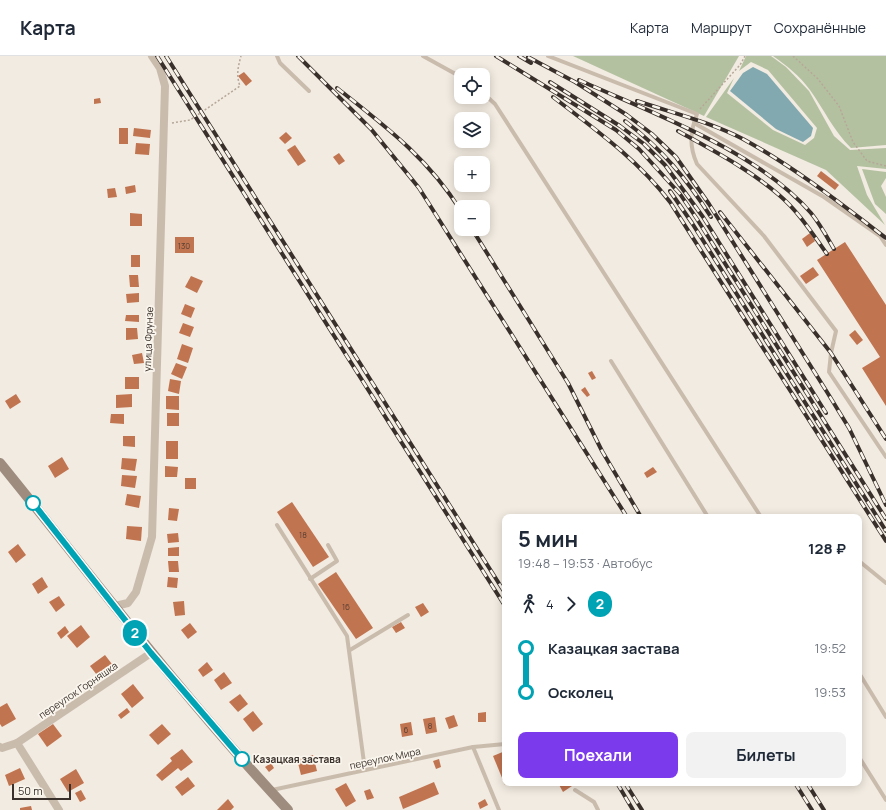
<!DOCTYPE html>
<html lang="ru">
<meta charset="utf-8">
<style>
body{margin:0;font-family:Manrope,sans-serif;background:#f2f2f3;color:#1f2937;height:100vh;display:flex;flex-direction:column;font-size:15px;white-space:nowrap}
*{box-sizing:border-box;margin:0}
p{font-size:13px;color:#747a83}
.icon{flex:none;width:22px;height:22px;fill:none;stroke:currentColor;stroke-width:2;stroke-linecap:round;stroke-linejoin:round}
.map{position:relative;flex:1;overflow:hidden}
.drawer{position:absolute;left:502px;top:458px;width:360px;height:272px;display:flex;flex-direction:column;background:#fff;border-radius:8px;box-shadow:0 2px 10px #0003}
.drawer>*{flex:none}
.badge{padding:0 8px;border-radius:13px;font-size:14px;line-height:26px}
.tools{position:absolute;left:454px;top:12px;display:grid;gap:8px}
.tools a{display:grid;place-items:center;width:36px;height:36px;border-radius:8px;background:#fff;box-shadow:0 2px 10px #0003;font-size:20px}
.scale{position:absolute;left:12px;bottom:10px;width:59px;box-sizing:border-box;padding-left:4px;border:2px solid #39302b;border-top:0;font-size:11px;line-height:14px;white-space:nowrap;color:#39302b;-webkit-text-stroke:3px #faf5ed;paint-order:stroke}
.map>.badge{position:absolute;translate:-50% -50%;box-shadow:0 0 0 2px #fff}
.legs{display:flex;align-items:center;gap:6px;height:44px;padding:0 16px;font-size:13px}
.legs p{margin-inline-start:auto}
.head{display:flex;align-items:center;justify-content:space-between;height:68px;padding:0 16px}
h1{font-size:22px;font-weight:700;line-height:30px}
.cta{display:flex;gap:8px;margin-top:auto;padding:8px 16px}
.cta a{flex:1;height:46px;border-radius:8px;background:#7c3aed;color:#fff;font-size:16px;font-weight:700;line-height:46px;text-align:center}
.cta a+a{background:#f2f2f3;color:#1f2937}
ul{padding:0 16px;list-style:none}
li{display:flex;align-items:center;gap:14px;height:44px;font-size:15px}
li i{display:grid;place-items:center;width:6px;height:100%;margin:0 5px;background:currentColor}
li i::after{content:'';width:10px;height:10px;margin:-5px;border:3px solid;border-radius:50%;background:#fff}
li p{margin-inline-start:auto}
li:first-child i{background:linear-gradient(#0000 50%,currentColor 0)}
li:last-child i{background:linear-gradient(currentColor 50%,#0000 0)}
header{display:flex;align-items:center;gap:24px;box-sizing:border-box;height:56px;padding:0 20px;background:#fff;border-bottom:1px solid #e0e1e3}
header strong{font-size:19px}
nav{display:flex;gap:22px;margin-inline-start:auto;font-size:14px}
.map>svg:first-child{display:block}
.green{fill:#b4c1a1}
.water{fill:#81a9af}
.building{fill:#c17450}
.lines{fill:none;stroke-linecap:round;stroke-linejoin:round}
.path{stroke:#b6a797;stroke-width:1.5;stroke-dasharray:2 2;stroke-linecap:butt}
.service{stroke:#cabcad;stroke-width:4}
.minor{stroke:#cabcad;stroke-width:8}
.secondary{stroke:#9e8c7e;stroke-width:10}
.rail-casing{stroke:#39302b;stroke-width:4}
.rail{stroke:#faf5ed;stroke-width:2.5;stroke-dasharray:8;stroke-linecap:butt}
.line-1-casing{stroke:#fff;stroke-width:9}
.line-1{stroke:#00a3b4;stroke-width:6}
.stop-1-dot{fill:#fff;stroke:#00a3b4;stroke-width:2}
.labels{text-anchor:middle;dominant-baseline:central;stroke-width:3.5;stroke-linejoin:round;paint-order:stroke}
.number-label{font-size:8px;fill:#5b4134}
.street-label{font-size:10px;fill:#39302b;stroke:#faf5ed}
.stop-label{font-size:10px;font-weight:bold;fill:#39302b;stroke:#faf5ed;text-anchor:start}
</style>
<header>
<strong>Карта</strong>
<nav><a>Карта</a><a>Маршрут</a><a>Сохранённые</a></nav>
</header>
<div class="map">
<svg width="886" height="754" viewBox="0 0 886 754">
<rect width="100%" height="100%" fill="#f2ebe1"/>
<g class="green">
<polygon points="573,0 739,0 704,60"/>
<polygon points="746,0 771,0 786,11 809,35 834,80 850,94 886,92 886,113 857,110 867,139 885,169 826,114 706,61 734,22 727,37 773,74 805,89 814,82 817,72 768,14 751,6 739,15"/>
<path d="M 773,0 L 886,0 L 886,89 L 851,92 C 833,74 825,55 810,34 C 800,20 786,9 773,0 Z"/>
<polygon points="862,113 886,116 886,122 881,130 886,141 886,158 875,148"/>
</g>
<polygon class="water" points="753,11 767,18 813,72 811,80 803,86 776,73 730,35 743,17"/>
<g class="building">
<polygon points="244,16 252,25 246,30 238,20"/>
<polygon points="100,42 101,47 94,48 94,43"/>
<rect x="119" y="72" width="9" height="16"/>
<polygon points="134,72 151,74 150,82 133,80"/>
<polygon points="286,76 292,82 285,88 279,82"/>
<polygon points="136,87 150,88 149,99 135,98"/>
<polygon points="295,89 306,105 298,110 287,94"/>
<polygon points="339,97 345,105 339,109 333,101"/>
<polygon points="821,115 839,129 835,134 817,120"/>
<polygon points="135,129 136,136 126,138 125,131"/>
<polygon points="115,132 117,141 108,142 107,133"/>
<polygon points="130,157 142,158 142,170 130,170"/>
<polygon points="810,177 815,185 807,191 802,183"/>
<rect x="175" y="181" width="19" height="16"/>
<polygon points="845,186 886,249 886,350 862,312 880,301 817,204"/>
<rect x="131" y="199" width="9" height="12"/>
<polygon points="813,211 819,219 806,228 800,220"/>
<polygon points="129,219 138,219 139,231 130,231"/>
<polygon points="191,220 203,225 197,237 185,231"/>
<polygon points="139,237 139,246 127,247 126,238"/>
<polygon points="185,248 195,252 191,262 181,258"/>
<polygon points="126,259 139,259 139,266 125,265"/>
<polygon points="183,267 194,271 190,281 179,277"/>
<polygon points="126,272 137,272 138,283 126,284"/>
<polygon points="855,274 863,284 857,289 849,279"/>
<polygon points="182,288 193,292 188,307 177,303"/>
<polygon points="142,297 144,307 134,308 132,299"/>
<polygon points="176,307 187,311 182,323 171,318"/>
<polygon points="592,315 596,322 592,324 588,317"/>
<rect x="125" y="321" width="14" height="12"/>
<polygon points="170,323 181,325 179,338 168,335"/>
<polygon points="585,331 590,339 587,341 581,334"/>
<polygon points="16,338 21,346 10,353 5,345"/>
<polygon points="132,338 132,351 116,352 116,339"/>
<polygon points="166,340 179,340 179,354 166,353"/>
<rect x="167" y="357" width="12" height="13"/>
<polygon points="111,358 124,358 124,368 110,367"/>
<polygon points="123,380 135,380 135,391 123,390"/>
<rect x="166" y="385" width="12" height="18"/>
<polygon points="62,401 69,413 55,422 48,410"/>
<polygon points="122,402 137,403 135,415 121,413"/>
<polygon points="165,410 178,411 177,421 165,421"/>
<polygon points="653,411 657,416 647,422 644,417"/>
<polygon points="122,419 137,420 135,432 121,430"/>
<rect x="185" y="422" width="11" height="11"/>
<polygon points="127,438 141,440 139,452 125,449"/>
<polygon points="292,446 329,501 313,511 277,456"/>
<polygon points="169,452 179,453 177,465 168,464"/>
<polygon points="127,470 142,471 141,485 126,483"/>
<polygon points="178,477 179,486 168,487 167,478"/>
<polygon points="18,488 26,499 16,507 8,496"/>
<polygon points="179,491 179,500 168,500 168,492"/>
<polygon points="168,505 178,505 179,516 169,516"/>
<polygon points="336,516 373,572 356,583 318,528"/>
<polygon points="42,521 48,531 38,538 32,528"/>
<polygon points="168,521 178,522 177,532 167,531"/>
<polygon points="59,540 65,549 56,556 49,546"/>
<polygon points="184,545 185,559 175,560 173,546"/>
<polygon points="423,547 429,556 421,561 415,551"/>
<polygon points="401,566 405,572 396,577 392,571"/>
<polygon points="190,567 197,576 188,583 181,574"/>
<polygon points="81,569 90,581 77,592 67,580"/>
<polygon points="65,570 69,576 61,583 57,577"/>
<polygon points="105,599 115,612 100,623 90,610"/>
<polygon points="207,606 213,614 203,621 198,614"/>
<polygon points="224,616 232,627 221,634 214,624"/>
<polygon points="133,628 144,642 132,652 121,638"/>
<polygon points="240,638 248,648 238,656 229,646"/>
<polygon points="7,647 16,663 2,671 0,668 0,651"/>
<polygon points="127,652 130,656 121,663 118,659"/>
<polygon points="253,655 263,668 253,676 243,663"/>
<polygon points="486,656 486,666 478,666 478,657"/>
<polygon points="454,659 458,670 449,673 445,662"/>
<polygon points="435,661 437,676 426,678 423,663"/>
<polygon points="411,666 413,679 402,681 400,668"/>
<polygon points="53,668 62,680 47,691 38,678"/>
<polygon points="162,668 171,678 158,689 149,679"/>
<polygon points="182,693 193,706 181,715 178,712 162,725 156,719 172,705 170,702"/>
<polygon points="505,695 505,729 493,700"/>
<polygon points="313,699 317,715 301,719 297,703"/>
<polygon points="439,703 441,711 436,713 433,705"/>
<polygon points="271,707 274,712 269,716 265,711"/>
<polygon points="20,712 25,723 9,730 5,719"/>
<polygon points="76,713 84,727 68,736 60,723"/>
<polygon points="188,721 195,730 182,740 175,731"/>
<polygon points="434,726 439,738 403,753 399,741"/>
<polygon points="346,727 356,745 346,751 335,733"/>
<polygon points="558,727 570,727 572,730 563,736"/>
<polygon points="370,733 374,742 367,744 364,735"/>
<polygon points="81,734 86,743 80,746 75,737"/>
<polygon points="228,743 234,751 231,754 217,754"/>
<polygon points="485,743 488,749 480,753 478,747"/>
<polygon points="31,750 32,754 20,754 20,752"/>
</g>
<g class="lines">
<g class="path">
<polyline points="793,0 818,23 839,50 853,86 867,105 886,110"/>
<polyline points="700,53 740,9 745,0"/>
<path d="M 172,67 L 190,64 L 240,30 C 236,19 238,11 241,0"/>
</g>
<g class="service">
<polyline points="277,0 280,7 309,35"/>
<polyline points="423,0 461,21"/>
<path d="M 548,0 L 697,58 C 690,76 689,90 697,108 L 764,180 L 836,275 L 831,297 L 829,316 L 886,401"/>
<polyline points="483,37 495,48 761,461"/>
<polyline points="694,67 824,141 880,180 886,189"/>
<polyline points="611,305 708,461"/>
<polyline points="277,469 347,580 365,714"/>
<polyline points="859,505 886,527"/>
<polyline points="310,523 337,505 328,489"/>
<polyline points="350,594 408,559"/>
<polyline points="859,617 886,661"/>
<polyline points="473,691 499,754"/>
<polyline points="859,701 886,744"/>
<polyline points="272,734 473,691 505,688"/>
<polyline points="575,734 594,746 598,754"/>
</g>
<g class="minor">
<polyline points="115,550 128,547 136,536 152,481 165,30 160,12 152,0"/>
<polyline points="17,687 151,597"/>
<polyline points="0,691 2,692 17,687 59,754"/>
</g>
<path class="secondary" d="M 0,407 C 95,524 185,644 288,754"/>
<g class="rail-casing">
<g id="rail">
<polyline points="157,0 505,550"/>
<polyline points="166,0 505,537"/>
<polyline points="298,0 371,73 419,132 627,461"/>
<polyline points="496,0 616,74 639,93 680,138 697,163 886,463"/>
<polyline points="519,0 531,7"/>
<polyline points="528,1 575,26 627,59 652,78 676,101 709,148 827,336 849,372 886,449"/>
<path d="M 579,24 C 654,58 756,94 811,157 C 820,168 827,181 834,193"/>
<polyline points="550,26 620,70 644,88 665,109 703,161 826,357"/>
<path d="M 337,32 C 385,70 428,102 461,155"/>
<path d="M 553,41 C 596,74 637,103 670,146 L 886,485"/>
<path d="M 637,45 C 673,57 710,66 743,83 C 794,111 840,147 886,182"/>
<path d="M 625,65 C 662,93 686,122 711,161"/>
<path d="M 678,75 C 712,94 749,113 779,139 C 798,155 812,177 827,198"/>
<polyline points="670,135 692,167 886,475"/>
<polyline points="720,156 831,297 886,383"/>
<polyline points="472,173 568,327 602,395 641,461"/>
<polyline points="617,727 633,754"/>
<polyline points="625,727 642,754"/>
<polyline points="795,727 812,754"/>
<polyline points="807,727 824,754"/>
</g>
</g>
<use href="#rail" class="rail"/>
</g>
<g class="lines">
<g class="line-1-casing">
<polyline id="line-1" points="33,447 151,597 242,703"/>
</g>
<use href="#line-1" class="line-1"/>
</g>
<g class="stop-1-dot">
<circle cx="33" cy="447" r="7"/>
<circle cx="242" cy="703" r="7"/>
</g>
<g class="labels">
<g class="number-label">
<text x="184" y="189">130</text>
<text x="303" y="478">18</text>
<text x="346" y="550">16</text>
<text x="430" y="669">8</text>
<text x="406" y="673">6</text>
</g>
<g class="street-label">
<text transform="translate(148 283) rotate(-88)">улица Фрунзе</text>
<text transform="translate(78 634) rotate(-34)">переулок Горняшка</text>
<text transform="translate(385 702) rotate(-12)">переулок Мира</text>
</g>
<g class="stop-label">
<text x="253" y="703">Казацкая застава</text>
</g>
</g>
</svg>
<div class="tools">
<a><svg class="icon" aria-label="locate" viewBox="0 0 24 24"><circle cx="12" cy="12" r="6"/><path d="M12 2v4M12 18v4M2 12h4M18 12h4"/></svg></a>
<a><svg class="icon" aria-label="layers" viewBox="0 0 24 24"><path d="M12 4l9 5-9 5-9-5zM3 14l9 5 9-5"/></svg></a>
<a>+</a>
<a>−</a>
</div>
<div class="scale">50 m</div>
<b class="badge" style="left:135px;top:577px;background:#00a3b4;color:#fff">2</b>
<section class="drawer">
<div class="head"><div><h1>5 мин</h1><p>19:48 – 19:53 · Автобус</p></div><b>128 ₽</b></div>
<div class="legs"><svg class="icon" aria-label="walk" viewBox="0 0 24 24"><circle cx="13" cy="4" r="2"/><path d="M13 8l-2 6 4 7M11 14l-3 7M7 12l3-4h3l4 4"/></svg>4<svg class="icon" aria-label="forward" viewBox="0 0 24 24"><path d="M9 5l7 7-7 7"/></svg><b class="badge" style="background:#00a3b4;color:#fff">2</b></div>
<ul>
<li><i style="color:#00a3b4"></i><b>Казацкая застава</b><p>19:52</p></li>
<li><i style="color:#00a3b4"></i><b>Осколец</b><p>19:53</p></li>
</ul>
<div class="cta"><a>Поехали</a><a>Билеты</a></div>
</section>
</div>
